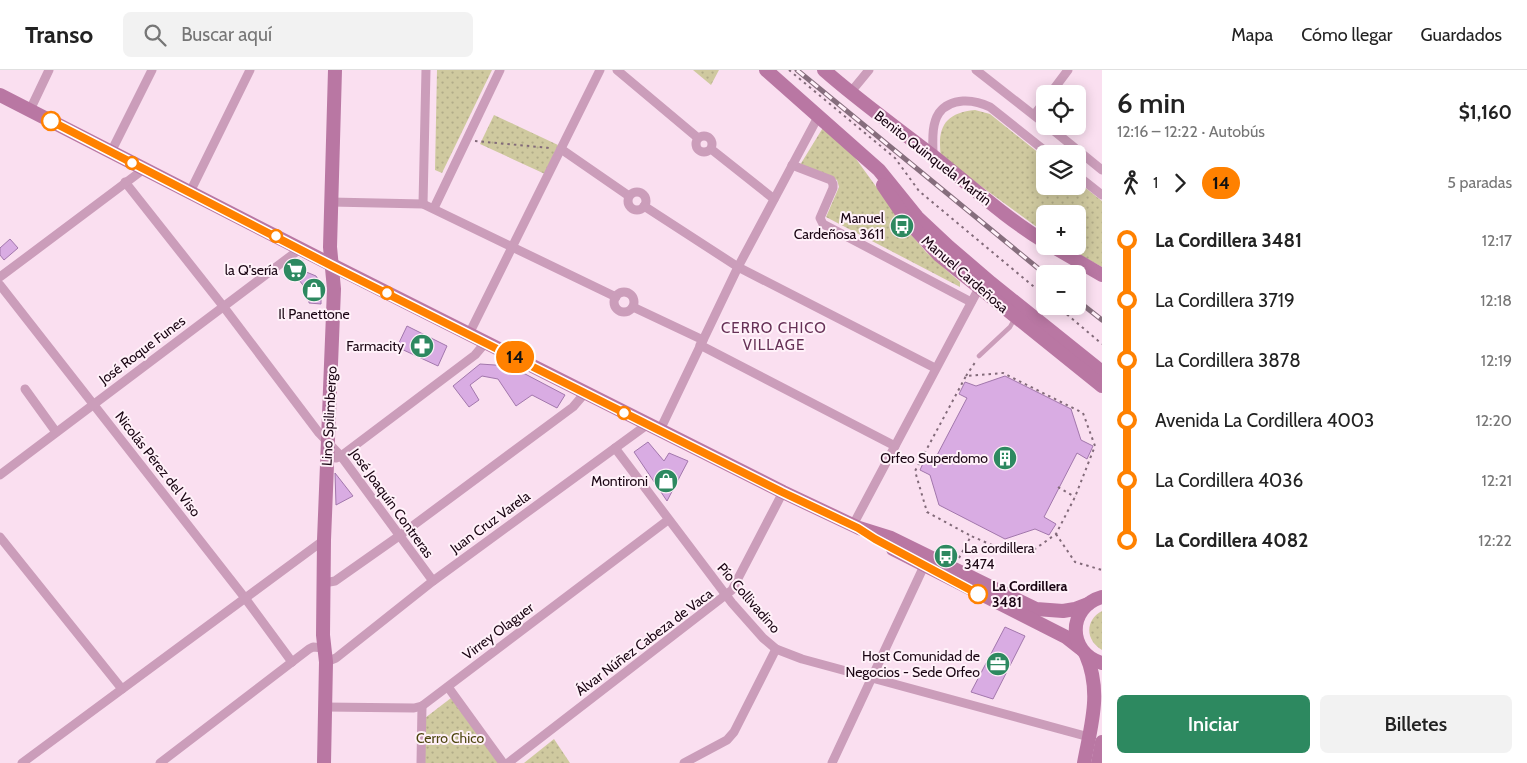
<!DOCTYPE html>
<html lang="es">
<meta charset="utf-8">
<style>
body{margin:0;font-family:Cabin,sans-serif;background:#f2f2f2;color:#222;height:100vh;display:flex;flex-direction:column;font-size:19px;white-space:nowrap}
*{box-sizing:border-box;margin:0}
p{font-size:16px;color:#767676}
.icon{flex:none;width:28px;height:28px;fill:none;stroke:currentColor;stroke-width:2;stroke-linecap:round;stroke-linejoin:round}
.map{position:relative;flex:1;overflow:hidden}
.sheet{display:flex;flex-direction:column;background:#fff;width:425px}
.sheet>*{flex:none}
.badge{padding:0 10px;border-radius:16px;font-size:18px;line-height:32px}
.fabs{position:absolute;left:1036px;top:15px;display:grid;gap:10px}
.fabs a{display:grid;place-items:center;width:50px;height:50px;border-radius:8px;background:#fff;box-shadow:0 2px 12px #0003;font-size:25px}
.map>.badge{position:absolute;translate:-50% -50%;box-shadow:0 0 0 2px #fff}
.legs{display:flex;align-items:center;gap:8px;height:55px;padding:0 15px;font-size:16px}
.legs p{margin-inline-start:auto}
.summary{display:flex;align-items:center;justify-content:space-between;height:85px;padding:0 15px}
h1{font-size:28px;font-weight:600;line-height:38px}
.action{display:flex;gap:10px;margin-top:auto;padding:10px 15px}
.action a{flex:1;height:58px;border-radius:8px;background:#2d8960;color:#fff;font-size:20px;font-weight:600;line-height:58px;text-align:center}
.action a+a{background:#f2f2f2;color:#222}
ul{padding:0 15px;list-style:none}
li{display:flex;align-items:center;gap:18px;height:60px;font-size:19px}
li i{display:grid;place-items:center;width:8px;height:100%;margin:0 6px;background:currentColor}
li i::after{content:'';width:12px;height:12px;margin:-6px;border:4px solid;border-radius:50%;background:#fff}
li p{margin-inline-start:auto}
li:first-child i{background:linear-gradient(#0000 50%,currentColor 0)}
li:last-child i{background:linear-gradient(currentColor 50%,#0000 0)}
header{display:flex;align-items:center;gap:30px;box-sizing:border-box;height:70px;padding:0 25px;background:#fff;border-bottom:1px solid #e0e0e0}
header strong{font-size:24px}
nav{display:flex;gap:28px;margin-inline-start:auto;font-size:18px}
.search{width:350px;height:45px;background:#f2f2f2;display:flex;align-items:center;gap:12px;box-sizing:border-box;padding:0 18px;border-radius:8px;color:#767676;font-size:19px}
main{display:flex;flex:1;min-height:0}
.map>svg:first-child{display:block}
.grass{fill:url(#grass-dots)}
.building{fill:#d9ace3;stroke:#a277ac}
.lines{fill:none;stroke-linecap:round;stroke-linejoin:round}
.path{stroke:#826a79;stroke-width:2;stroke-dasharray:2.5 4;stroke-linecap:butt}
.service{stroke:#cb9dba;stroke-width:4.5}
.minor{stroke:#cb9dba;stroke-width:9}
.secondary{stroke:#b977a3;stroke-width:14}
.rail-casing{stroke:#866e7d;stroke-width:5}
.rail{stroke:#fff1f9;stroke-width:3;stroke-dasharray:9;stroke-linecap:butt}
.line-1-casing{stroke:#fff;stroke-width:11}
.line-1{stroke:#ff8100;stroke-width:8}
.stop-1-dot{fill:#fff;stroke:#ff8100;stroke-width:2.5}
.labels{text-anchor:middle;dominant-baseline:central;stroke-width:4;stroke-linejoin:round;paint-order:stroke}
.street-label{font-size:14px;fill:#1a0513;stroke:#fff1f9}
.poi-label{font-size:14px;fill:#1a0513;stroke:#fff1f9;text-anchor:end}
.stop-label{font-size:14px;font-weight:bold;fill:#1a0513;stroke:#fff1f9;text-anchor:start}
.park-label{font-size:14px;fill:#4d450f;stroke:#fff1f9}
.neighbourhood-label{font-size:15px;letter-spacing:1px;fill:#663156;stroke:#fff1f9}
</style>
<header>
<strong>Transo</strong>
<div class="search"><svg class="icon" aria-label="search" viewBox="0 0 24 24"><circle cx="10" cy="10" r="6"/><path d="M15 15l6 6"/></svg>Buscar aquí</div>
<nav><a>Mapa</a><a>Cómo llegar</a><a>Guardados</a></nav>
</header>
<main>
<div class="map">
<svg width="1102" height="693" viewBox="0 0 1102 693">
<defs>
<pattern id="grass-dots" width="8" height="8" patternUnits="userSpaceOnUse" patternTransform="scale(1.25)"><rect width="8" height="8" fill="#cfc99f"/><path d="M2 2h.1M6 6h.1" fill="none" stroke="#b1ab88" stroke-width="1.8" stroke-linecap="round"/></pattern>
</defs>
<rect width="100%" height="100%" fill="#fadff0"/>
<g class="grass">
<polygon points="437,0 492,0 442,103 435,100"/>
<polygon points="693,0 719,0 711,15"/>
<path d="M 975,40 L 990,44 L 1045,88 L 1045,116 L 1078,116 L 1078,112 L 1102,131 L 1102,197 L 1064,176 L 1078,176 L 1078,144 L 1045,144 L 1045,163 L 941,87 C 937,58 944,43 975,40 Z"/>
<polygon points="494,45 558,75 545,104 480,74"/>
<polygon points="824,56 851,82 909,162 926,182 960,212 960,217 826,147 839,117 837,110 800,95"/>
<path d="M 1102,541 L 1102,580 C 1085,570 1085,550 1102,541 Z"/>
<polygon points="451,628 499,693 425,693 425,648"/>
<polygon points="554,669 570,693 524,693"/>
</g>
<g class="building">
<polygon points="10,169 18,178 4,190 0,185 0,178"/>
<polygon points="303,190 299,199 316,206 319,211 321,217 321,234 309,233 309,223 296,206 295,209 288,203 291,200 288,196 295,197"/>
<polygon points="407,256 447,276 438,296 397,277"/>
<polygon points="480,294 510,296 565,325 557,338 532,325 516,336 498,309 482,306 470,315 479,330 469,337 453,316"/>
<polygon points="1005,306 1071,339 1081,370 1093,376 1087,389 1077,383 1044,447 1056,454 1049,465 1035,459 1005,469 939,435 930,405 920,400 926,387 934,391 967,328 959,324 965,312 976,316"/>
<polygon points="648,372 664,391 669,383 688,391 667,431 634,382"/>
<polygon points="335,403 353,426 336,435"/>
<polygon points="1005,557 1025,566 993,629 971,622"/>
</g>
<g class="lines">
<g class="path">
<polyline points="789,0 895,88 919,121 1045,226"/>
<polyline points="475,71 550,78"/>
<polyline points="1057,236 1102,274"/>
<polyline points="966,306 976,291"/>
<polyline points="1058,417 1075,427"/>
<polyline points="1056,464 1075,492 1102,500"/>
<polyline points="959,488 971,466 1006,481 1035,479 1056,464 1075,427 1095,376 1083,343 1003,303 966,306 915,401 927,442 971,466"/>
</g>
<polyline class="service" points="979,286 1010,257 1015,248"/>
<g class="minor">
<polyline points="617,0 698,68"/>
<polyline points="976,0 1045,54"/>
<polyline points="850,23 869,0"/>
<polyline points="1050,24 1068,0"/>
<polyline points="30,40 49,0"/>
<polyline points="1034,45 1045,31"/>
<polyline points="1048,56 1102,100"/>
<circle cx="704" cy="74" r="8"/>
<polyline points="561,79 629,126"/>
<polyline points="711,79 774,129"/>
<polyline points="111,82 152,0"/>
<path d="M 933,86 C 933,72 931,55 939,43 C 951,27 974,29 990,37 L 1049,84"/>
<polyline points="792,95 831,110 833,114 833,118 820,148 823,154 971,232"/>
<polyline points="1078,106 1102,125"/>
<polyline points="125,112 223,236 319,363 341,386 433,511"/>
<circle cx="637" cy="131" r="9"/>
<polyline points="190,122 250,0"/>
<polyline points="331,132 423,134 616,227"/>
<polyline points="423,134 426,0"/>
<polyline points="644,136 738,197 935,298"/>
<polyline points="434,138 500,0"/>
<polyline points="0,207 144,99"/>
<polyline points="0,215 245,528 292,592"/>
<circle cx="624" cy="232" r="10"/>
<polyline points="633,237 703,270"/>
<polyline points="469,264 600,0"/>
<polyline points="700,275 895,376"/>
<polyline points="25,319 56,362"/>
<polyline points="660,360 738,197 819,45"/>
<polyline points="615,378 732,533 763,568 776,579 802,589 1089,667"/>
<polyline points="336,388 341,386 475,285 486,272"/>
<polyline points="0,405 300,179"/>
<polyline points="853,455 979,218"/>
<polyline points="0,467 122,619"/>
<polyline points="324,513 335,511 399,466 573,337 585,323"/>
<polyline points="326,592 336,588 433,511 648,354"/>
<polyline points="448,617 503,693"/>
<polyline points="325,637 414,638 422,636 668,450"/>
<polyline points="22,693 324,470"/>
<polyline points="160,693 309,579 313,577 324,578"/>
<polyline points="421,693 422,636"/>
<polyline points="508,693 732,520 783,422"/>
<polyline points="684,693 727,670 734,662 776,579"/>
<polyline points="832,693 924,496"/>
</g>
<g class="secondary">
<polyline points="766,0 879,100 917,147 949,177 991,213 1102,302"/>
<path d="M 824,0 C 859,31 896,57 933,86 C 970,115 1004,147 1045,172"/>
<polyline points="0,25 332,195 783,422 859,458 891,468 1036,539 1063,541 1075,539 1088,534"/>
<polyline points="883,115 906,149 939,185 1102,316"/>
<polyline points="1052,176 1102,205"/>
<polyline points="893,479 1066,567 1080,578"/>
<path d="M 1102,527 C 1067,537 1067,583 1102,593"/>
<polyline points="324,693 326,592 323,565 324,470 334,219 330,177 335,0"/>
<path d="M 1084,693 C 1091,655 1102,622 1086,585"/>
<polyline points="1098,693 1102,672"/>
</g>
<g class="rail-casing">
<g id="rail">
<polyline points="797,0 1045,204"/>
<polyline points="1078,231 1102,250"/>
</g>
</g>
<use href="#rail" class="rail"/>
</g>
<g class="lines">
<g class="line-1-casing">
<polyline id="line-1" points="51,51 332,196 782,422 858,458 875,469 978,524"/>
</g>
<use href="#line-1" class="line-1"/>
</g>
<defs>
<g id="bus-disc" transform="scale(1.25)"><circle r="9.5" fill="#2d8960" stroke="#fff1f9"/><path d="M-5-6H5V4H4V6H2V4H-2V6H-4V4H-5ZM-3.5-4V0h7V-4ZM-3.5 1.2v1.5H-2V1.2ZM2 1.2v1.5H3.5V1.2Z" fill="#fff"/></g>
<g id="supermarket-disc" transform="scale(1.25)"><circle r="9.5" fill="#2d8960" stroke="#fff1f9"/><path d="M-6-5.5h2.5l.6 2H6L4.5 2H-2.5L-4.4-4H-6ZM-1.5 3.2a1.3 1.3 0 1 0 .1 0ZM3 3.2a1.3 1.3 0 1 0 .1 0Z" fill="#fff"/></g>
<g id="shop-disc" transform="scale(1.25)"><circle r="9.5" fill="#2d8960" stroke="#fff1f9"/><path d="M-5-2.5h2.3a2.7 3.5 0 0 1 5.4 0H5L5.5 6h-11ZM-1.5-2.5h3a1.5 2.3 0 0 0-3 0Z" fill="#fff"/></g>
<g id="pharmacy-disc" transform="scale(1.25)"><circle r="9.5" fill="#2d8960" stroke="#fff1f9"/><path d="M-2-6h4v4h4v4h-4v4h-4v-4h-4v-4h4Z" fill="#fff"/></g>
<g id="building-disc" transform="scale(1.25)"><circle r="9.5" fill="#2d8960" stroke="#fff1f9"/><path d="M-4-6H4V6H1V3H-1V6H-4ZM-2.5-4.3h1.7v1.8h-1.7ZM.8-4.3h1.7v1.8H.8ZM-2.5-1h1.7V.8h-1.7ZM.8-1h1.7V.8H.8Z" fill="#fff"/></g>
<g id="office-disc" transform="scale(1.25)"><circle r="9.5" fill="#2d8960" stroke="#fff1f9"/><path d="M-6-3h4V-5.5h4V-3h4V5H-6ZM-1-4.5V-3h2v-1.5ZM-6 0V1H6V0Z" fill="#fff"/></g>
</defs>
<g fill-rule="evenodd">
<use href="#bus-disc" x="902" y="156"/>
<use href="#supermarket-disc" x="295" y="200"/>
<use href="#shop-disc" x="314" y="220"/>
<use href="#pharmacy-disc" x="422" y="276"/>
<use href="#building-disc" x="1005" y="388"/>
<use href="#shop-disc" x="666" y="411"/>
<use href="#bus-disc" x="946" y="486"/>
<use href="#office-disc" x="998" y="594"/>
</g>
<g class="stop-1-dot">
<circle cx="51" cy="51" r="9"/>
<circle cx="132" cy="93" r="6"/>
<circle cx="276" cy="166" r="6"/>
<circle cx="387" cy="223" r="6"/>
<circle cx="624" cy="343" r="6"/>
<circle cx="978" cy="524" r="9"/>
</g>
<g class="labels">
<g class="street-label">
<text transform="translate(933 88) rotate(38)">Benito Quinquela Martín</text>
<text transform="translate(965 204) rotate(41)">Manuel Cardeñosa</text>
<text transform="translate(142 280) rotate(-37)">José Roque Funes</text>
<text transform="translate(329 346) rotate(-87)">Lino Spilimbergo</text>
<text transform="translate(158 394) rotate(52)">Nicolás Pérez del Viso</text>
<text transform="translate(392 433) rotate(54)">José Joaquín Contreras</text>
<text transform="translate(490 452) rotate(-36)">Juan Cruz Varela</text>
<text transform="translate(749 528) rotate(49)">Pío Collivadino</text>
<text transform="translate(498 561) rotate(-37)">Virrey Olaguer</text>
<text transform="translate(644 572) rotate(-37)">Álvar Núñez Cabeza de Vaca</text>
</g>
<g class="poi-label">
<text x="884" y="148">Manuel<tspan x="884" dy="16">Cardeñosa 3611</tspan></text>
<text x="278" y="200">la Q'sería</text>
<text x="314" y="244" text-anchor="middle">Il Panettone</text>
<text x="404" y="276">Farmacity</text>
<text x="988" y="388">Orfeo Superdomo</text>
<text x="648" y="411">Montironi</text>
<text x="964" y="478" text-anchor="start">La cordillera<tspan x="964" dy="16">3474</tspan></text>
<text x="980" y="586">Host Comunidad de<tspan x="980" dy="16">Negocios - Sede Orfeo</tspan></text>
</g>
<g class="stop-label">
<text x="992" y="516">La Cordillera<tspan x="992" dy="16">3481</tspan></text>
</g>
<g class="park-label">
<text x="450" y="668">Cerro Chico</text>
</g>
<g class="neighbourhood-label">
<text x="774" y="258">CERRO CHICO<tspan x="774" dy="17">VILLAGE</tspan></text>
</g>
</g>
</svg>
<div class="fabs">
<a><svg class="icon" aria-label="locate" viewBox="0 0 24 24"><circle cx="12" cy="12" r="6"/><path d="M12 2v4M12 18v4M2 12h4M18 12h4"/></svg></a>
<a><svg class="icon" aria-label="layers" viewBox="0 0 24 24"><path d="M12 4l9 5-9 5-9-5zM3 14l9 5 9-5"/></svg></a>
<a>+</a>
<a>−</a>
</div>
<b class="badge" style="left:515px;top:287px;background:#ff8100;color:#111">14</b>
</div>
<section class="sheet">
<div class="summary"><div><h1>6 min</h1><p>12:16 – 12:22 · Autobús</p></div><b>$1,160</b></div>
<div class="legs"><svg class="icon" aria-label="walk" viewBox="0 0 24 24"><circle cx="13" cy="4" r="2"/><path d="M13 8l-2 6 4 7M11 14l-3 7M7 12l3-4h3l4 4"/></svg>1<svg class="icon" aria-label="forward" viewBox="0 0 24 24"><path d="M9 5l7 7-7 7"/></svg><b class="badge" style="background:#ff8100;color:#111">14</b><p>5 paradas</p></div>
<ul>
<li><i style="color:#ff8100"></i><b>La Cordillera 3481</b><p>12:17</p></li>
<li><i style="color:#ff8100"></i><span>La Cordillera 3719</span><p>12:18</p></li>
<li><i style="color:#ff8100"></i><span>La Cordillera 3878</span><p>12:19</p></li>
<li><i style="color:#ff8100"></i><span>Avenida La Cordillera 4003</span><p>12:20</p></li>
<li><i style="color:#ff8100"></i><span>La Cordillera 4036</span><p>12:21</p></li>
<li><i style="color:#ff8100"></i><b>La Cordillera 4082</b><p>12:22</p></li>
</ul>
<div class="action"><a>Iniciar</a><a>Billetes</a></div>
</section>
</main>
